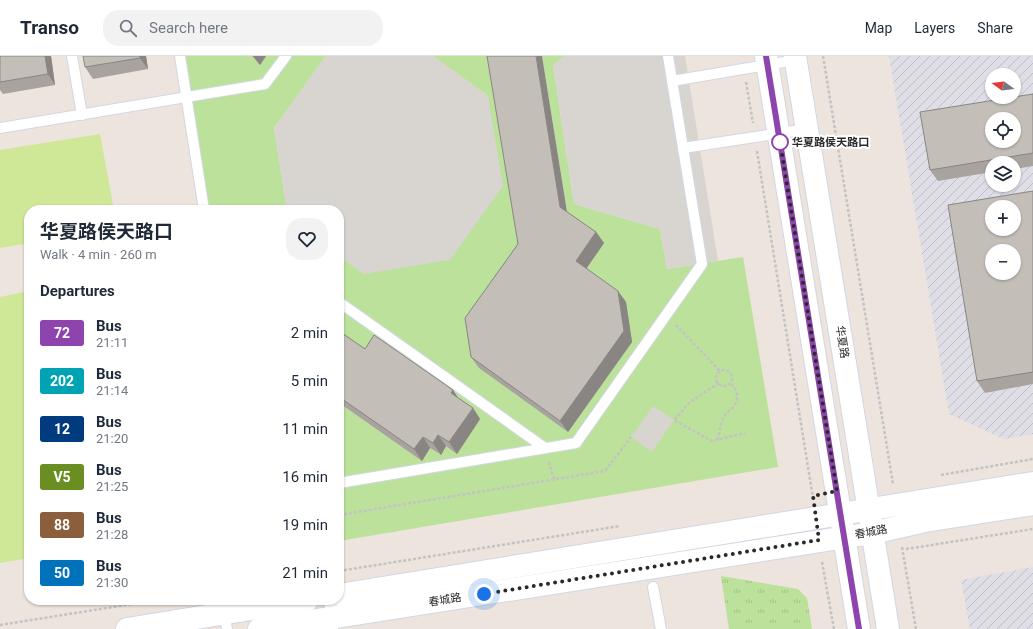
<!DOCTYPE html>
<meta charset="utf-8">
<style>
body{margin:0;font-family:Roboto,"Noto Sans SC",sans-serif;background:#f2f2f3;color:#1f2937;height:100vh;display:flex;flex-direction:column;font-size:15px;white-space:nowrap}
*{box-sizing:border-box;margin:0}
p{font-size:13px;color:#747a83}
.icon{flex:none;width:22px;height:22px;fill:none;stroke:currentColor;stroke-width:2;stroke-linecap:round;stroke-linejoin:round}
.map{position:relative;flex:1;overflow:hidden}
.side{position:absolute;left:24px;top:149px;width:320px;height:400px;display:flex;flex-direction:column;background:#fff;border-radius:16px;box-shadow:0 1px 3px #0004}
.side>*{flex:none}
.badge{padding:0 8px;border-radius:3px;font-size:14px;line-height:26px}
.needle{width:26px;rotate:285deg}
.buttons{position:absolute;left:985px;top:12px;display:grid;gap:8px}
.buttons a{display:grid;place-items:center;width:36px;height:36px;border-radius:50%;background:#fff;box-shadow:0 1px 3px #0004;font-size:20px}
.you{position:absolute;width:20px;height:20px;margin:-10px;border:3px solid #fff;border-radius:50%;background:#1a73e8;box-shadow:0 0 0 6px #1a73e833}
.map>.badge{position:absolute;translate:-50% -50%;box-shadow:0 0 0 2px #fff}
h2{padding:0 16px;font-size:15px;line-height:36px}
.round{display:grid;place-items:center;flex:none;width:42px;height:42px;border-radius:16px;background:#f2f2f3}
.headline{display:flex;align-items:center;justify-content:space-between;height:68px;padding:0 16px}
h1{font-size:19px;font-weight:700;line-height:30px}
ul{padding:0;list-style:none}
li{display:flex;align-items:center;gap:12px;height:48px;padding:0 16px}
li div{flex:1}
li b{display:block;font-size:15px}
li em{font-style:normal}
li .badge{min-width:44px;font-weight:700;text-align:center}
header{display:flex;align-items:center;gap:24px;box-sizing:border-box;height:56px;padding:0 20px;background:#fff;border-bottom:1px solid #e0e1e3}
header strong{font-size:19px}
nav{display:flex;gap:22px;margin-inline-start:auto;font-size:14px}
.search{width:280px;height:36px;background:#f2f2f3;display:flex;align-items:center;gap:10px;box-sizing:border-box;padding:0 14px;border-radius:16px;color:#747a83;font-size:15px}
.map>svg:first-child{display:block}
.industrial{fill:url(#industrial-furrows);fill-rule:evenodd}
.grass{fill:#bbe19b}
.park{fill:url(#park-tufts)}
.pitch{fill:#cfe897}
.plaza{fill:#d8d4d0}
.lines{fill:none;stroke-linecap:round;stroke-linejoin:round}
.lane-casing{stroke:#d2d7e3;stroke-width:12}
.secondary-casing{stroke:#d2d7e3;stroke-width:24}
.path{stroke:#c3c3c3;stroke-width:2.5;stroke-dasharray:3 2;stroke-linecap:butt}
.lane{stroke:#fff;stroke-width:10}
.secondary{stroke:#fff;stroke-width:22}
.wall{fill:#a9a39f}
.shaded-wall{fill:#898582}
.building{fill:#c4beb9;stroke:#898582;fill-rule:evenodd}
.line-casing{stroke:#fff;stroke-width:9}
.line{stroke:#8e44ad;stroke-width:6}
.walk{stroke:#2a2a2a;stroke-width:4;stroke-dasharray:0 7.2}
.stop-dot{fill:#fff;stroke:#8e44ad;stroke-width:2}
.labels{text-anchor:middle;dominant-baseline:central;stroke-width:4;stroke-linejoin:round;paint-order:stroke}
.stop-label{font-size:11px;font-weight:bold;fill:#2a2a2a;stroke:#fff;text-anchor:start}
.street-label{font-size:11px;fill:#2a2a2a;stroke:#fff}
</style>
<header>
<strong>Transo</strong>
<div class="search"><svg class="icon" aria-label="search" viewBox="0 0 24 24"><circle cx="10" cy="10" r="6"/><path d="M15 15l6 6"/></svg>Search here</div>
<nav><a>Map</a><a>Layers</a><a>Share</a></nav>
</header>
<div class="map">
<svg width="1033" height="573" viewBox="0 0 1033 573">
<defs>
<pattern id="industrial-furrows" width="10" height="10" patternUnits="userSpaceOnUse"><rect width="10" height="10" fill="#dfdde5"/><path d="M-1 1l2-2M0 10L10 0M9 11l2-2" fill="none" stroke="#c0bec5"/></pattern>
<pattern id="park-tufts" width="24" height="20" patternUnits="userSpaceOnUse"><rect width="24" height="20" fill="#bbe19b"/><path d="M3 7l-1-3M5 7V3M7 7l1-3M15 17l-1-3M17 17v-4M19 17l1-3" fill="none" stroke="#a1c186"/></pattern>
</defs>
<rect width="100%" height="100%" fill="#ece4dd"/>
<g class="industrial">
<path d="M 889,0 L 1033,0 L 1033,378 L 1004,383 L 949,358 ZM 992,19 L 1014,19 L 1014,41 L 992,41 ZM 992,63 L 1014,63 L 1014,85 L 992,85 ZM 992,107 L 1014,107 L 1014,129 L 992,129 ZM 992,151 L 1014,151 L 1014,173 L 992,173 ZM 992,195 L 1014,195 L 1014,217 L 992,217 Z"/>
<polygon points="1033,511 1033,573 970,573 961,524"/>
</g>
<g class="grass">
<polygon points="180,0 252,0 260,9 266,0 333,0 325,1 274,72 287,154 204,154"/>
<polygon points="433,0 493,0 584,216 568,162 542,0 565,0 553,9 574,148 660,173 667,213 743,201 778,411 339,485 339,353 342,349 421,404 430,392 440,399 373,304 339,280 339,200 364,218 488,40"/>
</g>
<polygon class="park" points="721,520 798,533 807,542 812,573 729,573"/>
<g class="pitch">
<polygon points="100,78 114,154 29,154 29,187 0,192 0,94"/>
<polygon points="29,235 29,502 0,507 0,241"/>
</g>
<g class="plaza">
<polygon points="333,0 433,0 488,40 503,130 450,204 364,218 339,200 339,154 287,154 274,72 325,1"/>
<polygon points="565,0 685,0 718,205 667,213 660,173 574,148 553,9"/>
<polygon points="653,350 674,364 652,396 631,381"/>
</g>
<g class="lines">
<g class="lane-casing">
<g id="lane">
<polyline points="72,0 82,59"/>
<polyline points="180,0 204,154"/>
<polyline points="672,25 796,4"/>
<polyline points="0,72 265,28 286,0"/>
<polyline points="683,92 807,73"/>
<polyline points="339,246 545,392"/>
<polyline points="339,427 576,387 702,208 668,0"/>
<polyline points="653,531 661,573"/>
<polyline points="222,544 227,573"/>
<polyline points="329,544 333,573"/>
</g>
</g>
<g class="secondary-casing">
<g id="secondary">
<polyline points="766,0 859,573"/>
<path d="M 795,0 C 827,191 857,382 888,573"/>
<polyline points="339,539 1033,427"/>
<polyline points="127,573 307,544"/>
<polyline points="259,573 872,477 925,465 1033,448"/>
</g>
</g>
<g class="path">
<polyline points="823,0 893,428"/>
<polyline points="746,26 753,67"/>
<polyline points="757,95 813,442"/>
<polyline points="676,269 720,315"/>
<circle cx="724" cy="322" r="8"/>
<polyline points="719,327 690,346 674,364 712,385 745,377"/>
<path d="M 718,384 C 719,375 721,367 725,359 C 728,355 734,352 736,347 C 739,341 736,331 730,327"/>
<polyline points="549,406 554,423"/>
<polyline points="941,419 1033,403"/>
<polyline points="339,459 605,415 631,381"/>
<polyline points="902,491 916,573"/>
<polyline points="906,493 1033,473"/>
<polyline points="822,506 834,573"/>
<polyline points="339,515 620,470"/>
<polyline points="0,569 157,544"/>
</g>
<use href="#lane" class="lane"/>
<use href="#secondary" class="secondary"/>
</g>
<g class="wall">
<polygon points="0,0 51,0 55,29 3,38 0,34"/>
<polygon points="146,0 148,13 93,23 85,11"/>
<polygon points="252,0 266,0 260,9"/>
<polygon points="1033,38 1033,110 1014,113 1014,107 992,107 992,116 938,125 930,114"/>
<polygon points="1033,135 1033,328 985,337 977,325"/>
<polygon points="567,156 596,176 604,187 586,213 626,246 632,286 568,376 479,312 471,301 518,188"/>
<polygon points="339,275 365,293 453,334 458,342 473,352 480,363 457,398 446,390 441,399 430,392 422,405 342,349 339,353"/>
</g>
<g class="shaded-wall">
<polygon points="45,0 51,0 55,29 48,18"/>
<polygon points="140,0 146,0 148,13 140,2"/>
<polygon points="253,0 266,0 260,9"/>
<polygon points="536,0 542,0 568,162 560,151"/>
<polygon points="596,176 604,187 584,216 576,205"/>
<polygon points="618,235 626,246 632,286 568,376 560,365"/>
<polygon points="453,334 460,345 451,337"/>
<polygon points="339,345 342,349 339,353"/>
<polygon points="473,352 480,363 457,398 449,386"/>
<polygon points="438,379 446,390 441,399 433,387"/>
<polygon points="423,381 430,392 422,405 414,393"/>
</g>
<g class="building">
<polygon points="0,0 45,0 48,18 0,26"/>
<polygon points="83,0 140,0 140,2 85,11"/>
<polygon points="487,0 536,0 560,151 596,176 576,205 618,235 624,275 560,365 471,301 465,262 518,188"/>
<path d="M 1033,38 L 1033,97 L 930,114 L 920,56 ZM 992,63 L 1014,63 L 1014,85 L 992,85 Z"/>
<path d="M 1033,135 L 1033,316 L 977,325 L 948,149 ZM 992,151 L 1014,151 L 1014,173 L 992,173 ZM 992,195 L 1014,195 L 1014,217 L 992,217 Z"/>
<polygon points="339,275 365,293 374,279 453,334 451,337 473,352 449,386 438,379 433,387 423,381 414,393 339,341"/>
</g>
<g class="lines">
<g class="line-casing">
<polyline id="line" points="766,0 859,573"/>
</g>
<use href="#line" class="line"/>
<polyline class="walk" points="484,538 819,484 813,440 837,435 780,86"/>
</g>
<circle class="stop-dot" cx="780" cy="86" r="8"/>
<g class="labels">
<g class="stop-label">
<text x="792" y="86">华夏路侯天路口</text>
</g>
<g class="street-label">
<text transform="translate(842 286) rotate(81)">华夏路</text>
<text transform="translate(871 476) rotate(-11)">春城路</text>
<text transform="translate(445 544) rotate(-9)">春城路</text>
</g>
</g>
</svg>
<div class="buttons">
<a><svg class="needle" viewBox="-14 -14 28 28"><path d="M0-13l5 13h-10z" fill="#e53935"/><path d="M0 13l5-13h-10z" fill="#747a83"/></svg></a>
<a><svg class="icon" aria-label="locate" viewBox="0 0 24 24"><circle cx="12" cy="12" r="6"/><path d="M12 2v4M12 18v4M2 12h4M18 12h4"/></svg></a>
<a><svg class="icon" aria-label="layers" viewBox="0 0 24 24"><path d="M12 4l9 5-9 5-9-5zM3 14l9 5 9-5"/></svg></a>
<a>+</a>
<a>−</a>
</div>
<div class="you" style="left:484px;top:538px"></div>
<section class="side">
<div class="headline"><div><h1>华夏路侯天路口</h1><p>Walk · 4 min · 260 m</p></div><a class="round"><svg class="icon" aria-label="heart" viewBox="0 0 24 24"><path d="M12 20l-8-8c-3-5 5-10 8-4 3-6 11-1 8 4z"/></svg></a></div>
<h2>Departures</h2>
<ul>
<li><span class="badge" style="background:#8e44ad;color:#fff">72</span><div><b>Bus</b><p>21:11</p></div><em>2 min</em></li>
<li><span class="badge" style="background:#00a3b4;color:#fff">202</span><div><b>Bus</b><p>21:14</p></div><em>5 min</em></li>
<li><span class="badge" style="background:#003b80;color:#fff">12</span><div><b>Bus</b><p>21:20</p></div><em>11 min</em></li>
<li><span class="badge" style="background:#6b8e23;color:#fff">V5</span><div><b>Bus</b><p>21:25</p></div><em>16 min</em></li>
<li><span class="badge" style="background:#8b5e3c;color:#fff">88</span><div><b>Bus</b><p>21:28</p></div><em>19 min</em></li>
<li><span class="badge" style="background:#0072bc;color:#fff">50</span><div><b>Bus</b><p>21:30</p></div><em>21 min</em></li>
</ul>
</section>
</div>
